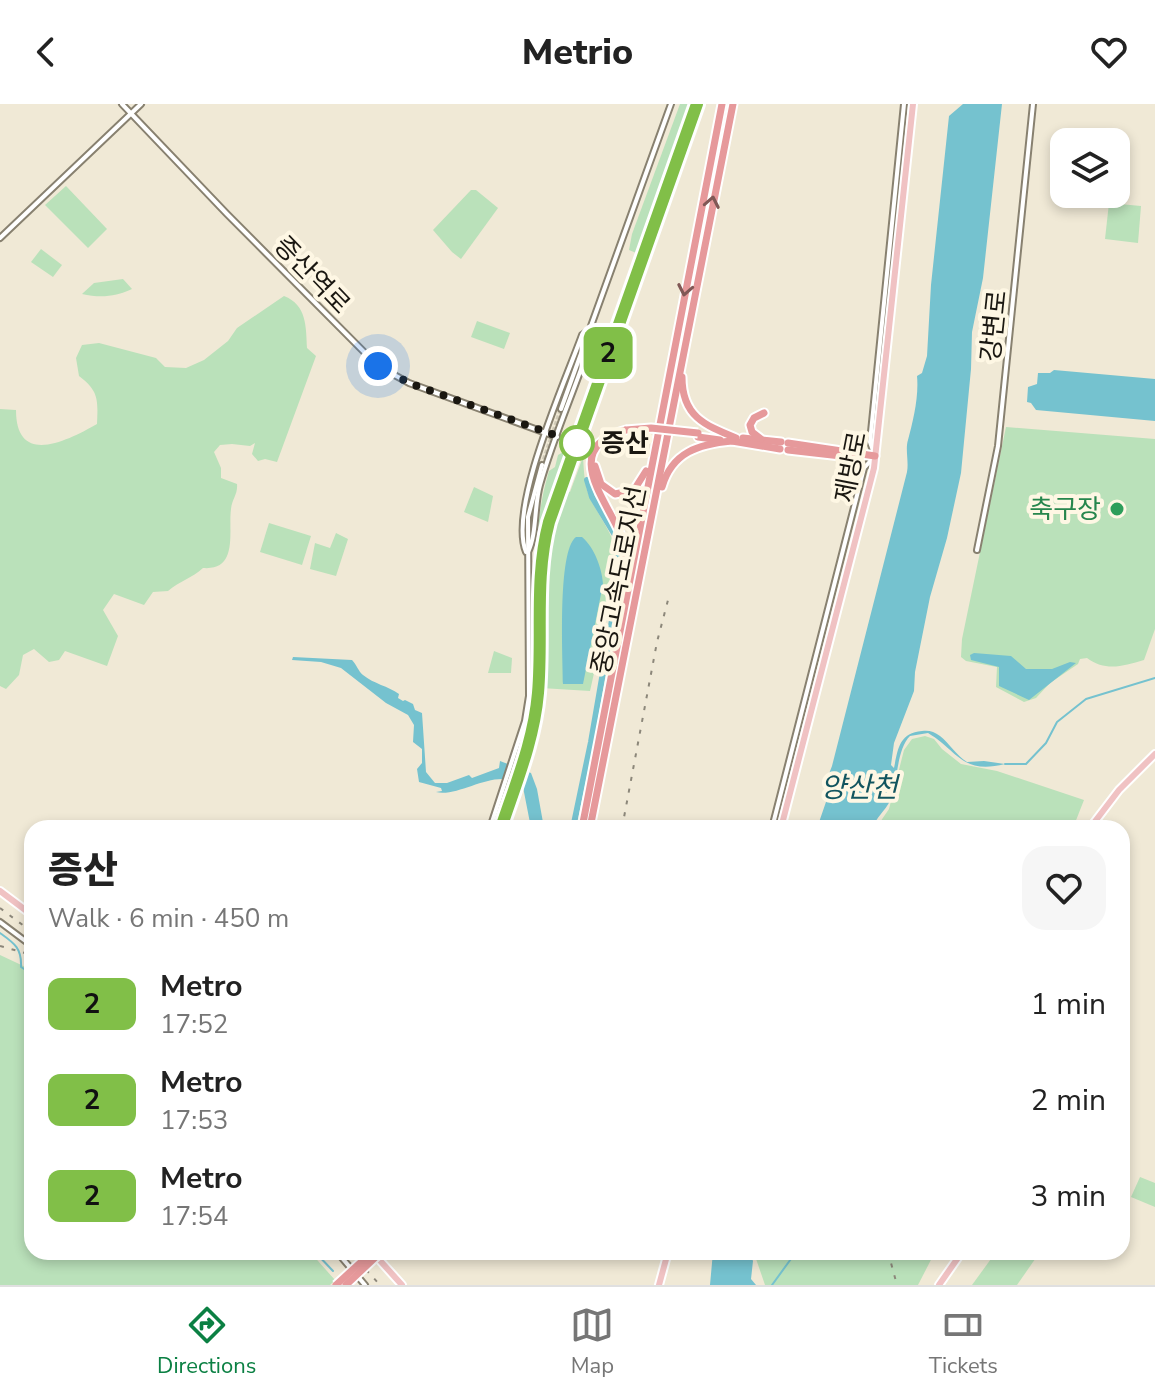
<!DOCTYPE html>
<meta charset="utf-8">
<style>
body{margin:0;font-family:"Nunito Sans","Noto Sans KR",sans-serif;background:#f6f6f6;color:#222;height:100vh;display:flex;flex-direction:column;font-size:30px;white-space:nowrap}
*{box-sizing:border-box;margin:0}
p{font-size:26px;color:#767676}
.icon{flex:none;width:44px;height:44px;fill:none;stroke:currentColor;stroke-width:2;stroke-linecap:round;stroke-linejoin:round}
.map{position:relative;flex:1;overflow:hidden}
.side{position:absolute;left:24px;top:716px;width:1106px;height:440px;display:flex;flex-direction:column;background:#fff;border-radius:24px;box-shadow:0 4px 12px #0003}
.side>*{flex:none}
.badge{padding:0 16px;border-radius:12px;font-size:28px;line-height:52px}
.fabs{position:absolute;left:1050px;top:24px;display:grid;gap:16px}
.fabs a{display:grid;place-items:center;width:80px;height:80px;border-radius:16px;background:#fff;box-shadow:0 4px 12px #0003;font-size:40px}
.you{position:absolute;width:40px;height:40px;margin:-20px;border:6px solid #fff;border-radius:50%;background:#1a73e8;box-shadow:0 0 0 12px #1a73e833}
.map>.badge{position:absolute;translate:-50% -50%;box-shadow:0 0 0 4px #fff}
.round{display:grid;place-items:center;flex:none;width:84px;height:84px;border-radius:24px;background:#f6f6f6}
.headline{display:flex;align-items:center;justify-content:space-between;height:136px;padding:0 24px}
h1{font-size:38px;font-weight:800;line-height:60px}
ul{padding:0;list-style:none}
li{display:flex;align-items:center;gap:24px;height:96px;padding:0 24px}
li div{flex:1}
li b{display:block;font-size:30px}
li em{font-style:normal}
li .badge{min-width:88px;font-weight:700;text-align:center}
header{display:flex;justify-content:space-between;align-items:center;height:104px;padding:0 24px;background:#fff;font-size:36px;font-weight:800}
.menu{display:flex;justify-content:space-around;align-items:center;height:112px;border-top:2px solid #e0e0e0;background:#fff;font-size:22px;color:#767676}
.menu a{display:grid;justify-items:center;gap:4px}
.menu .selected{color:#0b8043}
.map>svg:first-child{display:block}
.green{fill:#bae1ba}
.water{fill:#75c2cf}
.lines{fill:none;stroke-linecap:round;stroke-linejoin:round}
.stream{stroke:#75c2cf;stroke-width:2}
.river{stroke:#75c2cf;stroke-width:6}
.minor-tunnel{stroke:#d0cab8;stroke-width:4;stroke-dasharray:4 2;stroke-linecap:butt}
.minor-casing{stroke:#888170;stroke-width:8}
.major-casing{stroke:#fff;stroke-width:10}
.highway-casing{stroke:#fff;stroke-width:11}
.minor{stroke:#fff;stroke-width:4}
.major{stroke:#f0c2c3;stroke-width:6}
.highway{stroke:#e6999b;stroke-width:7}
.rail{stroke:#8c877a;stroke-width:2;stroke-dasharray:4 8;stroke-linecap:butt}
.highway-bridge-casing{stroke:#fff;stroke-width:11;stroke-linecap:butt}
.highway-bridge{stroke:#e6999b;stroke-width:7}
.oneway{stroke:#805856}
.line-casing{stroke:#fff;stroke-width:18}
.line{stroke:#81bf48;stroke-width:12}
.walk{stroke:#1a1711;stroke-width:8;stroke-dasharray:0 14.4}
.stop-dot{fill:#fff;stroke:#81bf48;stroke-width:4}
.leisure-dot{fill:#2e9e5b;stroke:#fef7e4;stroke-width:3}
.labels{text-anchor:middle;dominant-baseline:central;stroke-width:8;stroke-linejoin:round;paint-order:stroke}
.street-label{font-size:26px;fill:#1a1711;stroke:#fef7e4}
.stop-label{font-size:26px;font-weight:bold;fill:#1a1711;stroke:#fef7e4;text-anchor:start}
.leisure-label{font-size:26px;fill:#27864d;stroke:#fef7e4;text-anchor:end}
.water-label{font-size:28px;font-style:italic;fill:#12555f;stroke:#fef7e4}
</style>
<header><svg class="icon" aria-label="back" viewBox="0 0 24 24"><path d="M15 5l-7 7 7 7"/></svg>Metrio<svg class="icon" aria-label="heart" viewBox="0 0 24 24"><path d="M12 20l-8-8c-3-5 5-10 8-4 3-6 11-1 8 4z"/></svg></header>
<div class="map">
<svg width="1155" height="1181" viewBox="0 0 1155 1181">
<rect width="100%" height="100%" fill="#f0e9d6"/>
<g class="green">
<polygon points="680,0 694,0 641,151 629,146 632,130"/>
<polygon points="66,82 107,125 88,144 45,101"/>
<polygon points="471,86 476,86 498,104 461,155 452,148 433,126"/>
<polygon points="1109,99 1141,102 1138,139 1105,135"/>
<polygon points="41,145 62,161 53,173 31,158"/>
<path d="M 123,175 L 132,185 C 115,193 100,194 82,190 L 94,179 Z"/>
<path d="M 284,192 C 307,201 306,223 307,244 L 316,252 L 277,358 L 265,355 L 258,357 L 252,350 L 255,339 L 250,342 L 232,340 L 220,341 L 214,348 L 221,364 L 221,374 L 237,380 C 238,390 232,395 231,405 C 228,427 239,467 203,464 C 192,474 180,477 168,487 L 153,488 L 144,501 L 114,490 L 103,506 L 118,532 L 107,562 L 65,547 L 59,556 L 49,558 L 34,545 L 23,551 L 19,571 L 6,585 L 0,582 L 0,305 L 16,306 C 16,363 67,337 97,320 C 98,296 99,287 79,272 L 76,254 L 82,241 L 99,239 L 156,254 L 165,263 L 186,264 L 204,256 L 228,237 L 237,224 Z"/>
<polygon points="477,217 510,229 504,245 471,233"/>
<path d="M 1006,323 L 1155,335 L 1155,525 L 1144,556 C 1123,562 1106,568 1087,554 L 1080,555 L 1078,560 L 1050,579 L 1036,594 L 1024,598 L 996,583 L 997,563 L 966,557 L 961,553 L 962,535 Z"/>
<path d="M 565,347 L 558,380 L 562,385 L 570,388 L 583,353 C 584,367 584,383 591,396 C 607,426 622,441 618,478 L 614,471 L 609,470 L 612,489 L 590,587 L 541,584 L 541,498 L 537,489 C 536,444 536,411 549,367 L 555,363 L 558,351 Z"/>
<polygon points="474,383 493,392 488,418 464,408"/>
<polygon points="269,419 311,432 302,461 260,448"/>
<polygon points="336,429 348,435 336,472 310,465 315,439 330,444"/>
<polygon points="494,547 512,554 511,569 488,569"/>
<polygon points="925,632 934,635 942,645 961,660 997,667 1084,696 1073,724 876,724 889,705 904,646 912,635"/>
<polygon points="0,851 32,866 32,1148 310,1148 335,1176 330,1181 0,1181"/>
<polygon points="1140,1073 1155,1079 1155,1103 1131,1093"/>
<polygon points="935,1148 918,1181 765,1181 754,1149"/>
<polygon points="996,1148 1040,1148 1017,1181 972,1181"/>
</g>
<g class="water">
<path d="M 963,0 L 1002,0 L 983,174 L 972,228 L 971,265 L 961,369 L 947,434 L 930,493 L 915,568 L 914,587 L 894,639 L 891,661 L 894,664 C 898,645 899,629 922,627 C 928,626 934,627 940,632 C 949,639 956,651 967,658 L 984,657 L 1005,660 C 962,671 958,647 928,629 L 910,632 C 896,646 898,679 890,697 C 885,707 876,713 873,724 L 817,724 L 827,695 L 825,680 L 832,662 L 907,368 C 909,358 905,345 908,336 C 913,317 919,293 917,272 L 922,269 L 927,252 L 931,181 L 949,12 Z"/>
<polygon points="1054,266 1155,275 1155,317 1036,306 1031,299 1027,298 1028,283 1037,280 1038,269 1050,269"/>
<path d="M 576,433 L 582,433 C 594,443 602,464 603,480 L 583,580 L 563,580 C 563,554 557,447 576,433 Z"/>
<polygon points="974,549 1011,552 1026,565 1052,565 1070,558 1076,559 1029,596 999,582 999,563 971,556 970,551"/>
<path d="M 293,553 L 352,556 C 357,561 358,567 363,571 C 374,580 388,582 399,590 L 398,594 L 403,597 L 405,596 L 413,600 L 415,606 L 422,609 L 426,668 L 435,679 L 447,679 L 469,671 L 472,674 L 499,664 L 500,657 L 531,669 L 537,685 L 544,724 L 531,724 L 523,683 C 499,660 461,694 436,688 L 442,687 L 441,684 L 419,678 L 417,665 L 422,659 L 422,645 L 413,638 L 414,621 L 408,611 L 386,599 L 341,564 L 321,558 L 292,556 Z"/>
<polygon points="713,1148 749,1148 753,1157 751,1175 756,1181 710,1181"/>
</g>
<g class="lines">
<g class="stream">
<polyline points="1005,660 1026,660 1046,639 1057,618 1086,595 1155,574"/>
<path d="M 0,829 C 14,839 22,844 21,863 L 32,870"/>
<polyline points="315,1148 333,1167"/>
<polyline points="772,1181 796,1148"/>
</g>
<polyline class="river" points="573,724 591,638 621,464 615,431 592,393 587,376"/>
<polyline class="minor-tunnel" points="542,361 561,305"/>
<g class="minor-casing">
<g id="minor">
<polyline points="122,0 227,110 378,262 409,279 557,333"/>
<polyline points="0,134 141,0"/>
<polyline points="561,305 671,0"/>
<polyline points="977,446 998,342 1033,0"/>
<path d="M 526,448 C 508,404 565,278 582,231 L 589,226"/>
<path d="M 528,448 C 537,430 534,402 540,381 C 554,331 576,283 592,234 L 590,228"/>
<polyline points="490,724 525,617 529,592 528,413 542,361"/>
<polyline points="772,724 864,364 875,352 870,338 904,0"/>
<polyline points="0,818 32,842"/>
<polyline points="337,1148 365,1181"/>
</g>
</g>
<g class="major-casing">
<g id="major">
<polyline points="781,724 874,364 913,0"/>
<polyline points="1090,724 1119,686 1155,650"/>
<polyline points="0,787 32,811"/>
<polyline points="375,1151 402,1181"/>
<polyline points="659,1181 668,1148"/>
<polyline points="939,1181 962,1148"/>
</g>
</g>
<g class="highway-casing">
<g id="highway">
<path d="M 682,273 C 682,312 704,321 736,334"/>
<polyline points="698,333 720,336"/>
<polyline points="743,334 781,338"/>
<polyline points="761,335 752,328 750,321 754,314 764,309"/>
<polyline points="732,337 780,345"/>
<polyline points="788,339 875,352"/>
<polyline points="788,346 841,352 852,351"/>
<polyline points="595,362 601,380 615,390 634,386 646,367"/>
<path d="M 662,383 C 672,348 699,340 732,337"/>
<path d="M 626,470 C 627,455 625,441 619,427 C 604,393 561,343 626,326"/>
<polyline points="582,724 722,0"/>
<polyline points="590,724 733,0"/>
</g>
</g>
<use href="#minor" class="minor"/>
<use href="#major" class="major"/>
<use href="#highway" class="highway"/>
<g class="rail">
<path d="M 501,724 C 515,679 534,636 538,589 C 542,531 534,475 549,418 L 697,0"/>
<polyline points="622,724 657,538 668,496"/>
<polyline points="0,804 32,828"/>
<polyline points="0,842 32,851"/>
<polyline points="350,1148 380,1181"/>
<polyline points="888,1148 897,1181"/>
</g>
<g class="highway-bridge-casing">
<g id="highway-bridge">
<polyline points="626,326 651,324 698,329"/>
<polyline points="336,1181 372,1148"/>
<polyline points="346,1181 381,1148"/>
</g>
</g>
<use href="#highway-bridge" class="highway-bridge"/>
</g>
<defs><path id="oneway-chevron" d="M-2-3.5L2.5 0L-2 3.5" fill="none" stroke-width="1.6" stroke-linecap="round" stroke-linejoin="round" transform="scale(2)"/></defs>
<g class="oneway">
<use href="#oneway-chevron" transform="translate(712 98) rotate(-79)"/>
<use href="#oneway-chevron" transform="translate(685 186) rotate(101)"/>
</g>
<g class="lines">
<g class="line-casing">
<path id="line" d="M 501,724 C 516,679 534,636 538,589 C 543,531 534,475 549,418 L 697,0"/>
</g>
<use href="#line" class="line"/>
<polyline class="walk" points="378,262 409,279 577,339"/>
</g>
<circle class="stop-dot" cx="577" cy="339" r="16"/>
<circle class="leisure-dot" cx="1117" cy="405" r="8"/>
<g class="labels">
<g class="street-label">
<text transform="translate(312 171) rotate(46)">증산역로</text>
<text transform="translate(994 222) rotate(-84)">강변로</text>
<text transform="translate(851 363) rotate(-79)">제방로</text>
<text transform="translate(619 476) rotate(-79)">중앙고속도로지선</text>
</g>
<g class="stop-label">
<text x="601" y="339">증산</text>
</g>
<g class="leisure-label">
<text x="1101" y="405">축구장</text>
</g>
<g class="water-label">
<text x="859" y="684">양산천</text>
</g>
</g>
</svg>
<div class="fabs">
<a><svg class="icon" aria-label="layers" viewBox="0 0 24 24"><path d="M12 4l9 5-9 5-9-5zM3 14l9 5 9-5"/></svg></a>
</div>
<div class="you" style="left:378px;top:262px"></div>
<b class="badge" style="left:608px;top:249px;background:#81bf48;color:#111">2</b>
<section class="side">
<div class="headline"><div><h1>증산</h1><p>Walk · 6 min · 450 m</p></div><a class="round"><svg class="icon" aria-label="heart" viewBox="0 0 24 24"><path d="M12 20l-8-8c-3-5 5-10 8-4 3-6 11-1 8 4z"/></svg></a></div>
<ul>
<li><span class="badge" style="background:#81bf48;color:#111">2</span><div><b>Metro</b><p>17:52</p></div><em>1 min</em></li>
<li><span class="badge" style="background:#81bf48;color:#111">2</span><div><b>Metro</b><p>17:53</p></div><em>2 min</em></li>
<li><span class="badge" style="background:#81bf48;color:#111">2</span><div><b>Metro</b><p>17:54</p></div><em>3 min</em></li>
</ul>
</section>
</div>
<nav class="menu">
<a class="selected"><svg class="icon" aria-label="directions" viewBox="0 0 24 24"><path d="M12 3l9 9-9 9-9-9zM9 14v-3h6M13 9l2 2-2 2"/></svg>Directions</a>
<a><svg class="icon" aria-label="map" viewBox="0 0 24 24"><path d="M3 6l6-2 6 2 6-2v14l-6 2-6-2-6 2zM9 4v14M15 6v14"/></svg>Map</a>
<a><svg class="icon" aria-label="tickets" viewBox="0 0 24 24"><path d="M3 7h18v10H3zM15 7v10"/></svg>Tickets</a>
</nav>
